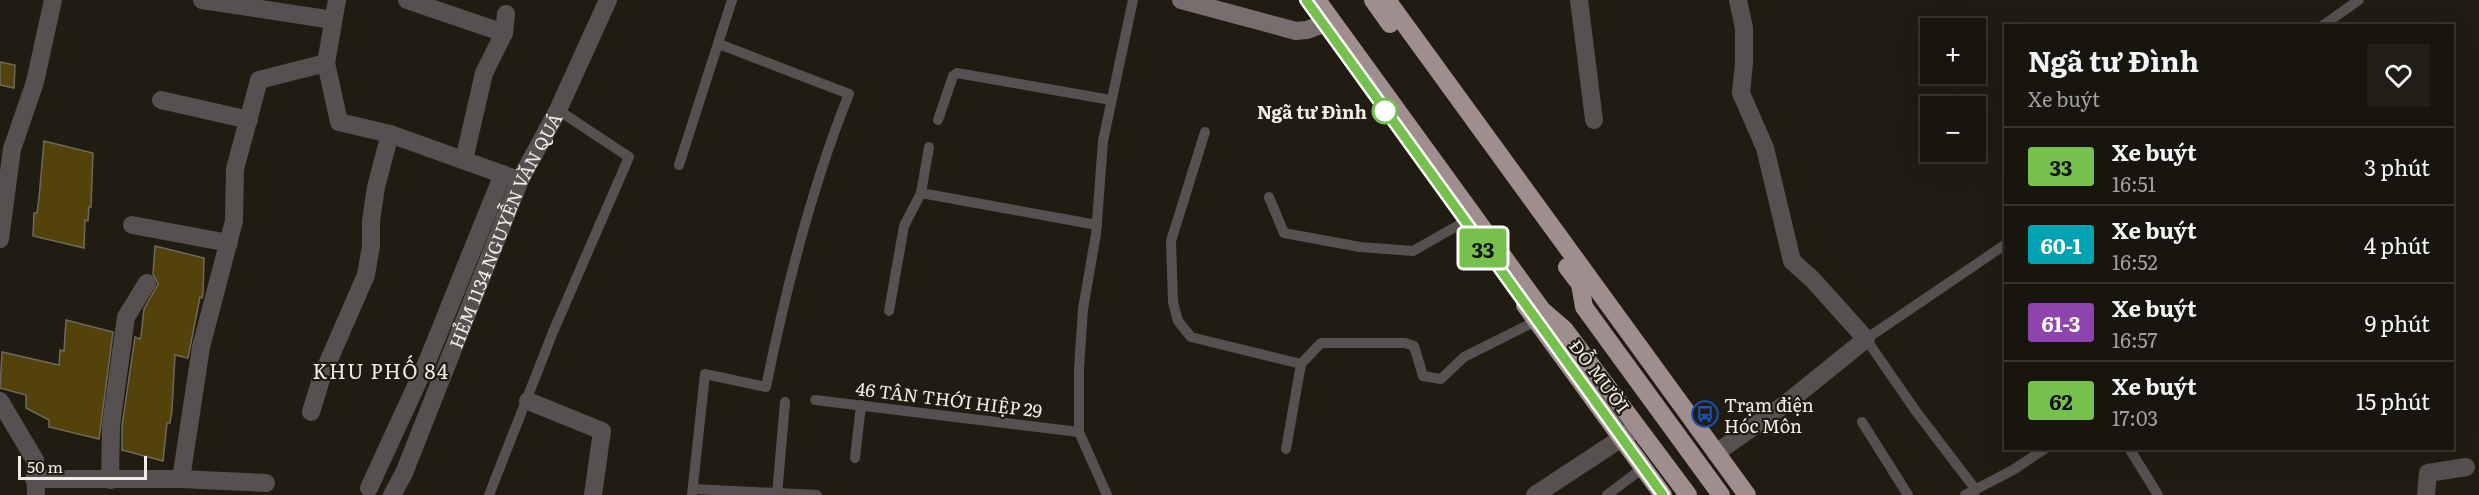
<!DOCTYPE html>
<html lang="vi">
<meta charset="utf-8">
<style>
body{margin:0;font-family:Literata,serif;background:#211e17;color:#f1f3f6;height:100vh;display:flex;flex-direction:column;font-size:22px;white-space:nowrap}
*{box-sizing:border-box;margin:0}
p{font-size:20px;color:#9f9f9e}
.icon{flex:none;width:33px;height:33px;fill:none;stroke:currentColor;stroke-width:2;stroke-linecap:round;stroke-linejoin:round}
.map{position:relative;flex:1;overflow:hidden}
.sheet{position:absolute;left:2004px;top:24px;width:450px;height:426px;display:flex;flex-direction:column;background:#18150e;border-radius:0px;box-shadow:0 6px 24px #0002,0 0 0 2px #36342e}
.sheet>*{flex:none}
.badge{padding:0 12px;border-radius:4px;font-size:21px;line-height:39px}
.fabs{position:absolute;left:1920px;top:18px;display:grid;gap:12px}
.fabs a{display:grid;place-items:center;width:66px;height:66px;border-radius:0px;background:#18150e;box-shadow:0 6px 24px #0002,0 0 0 2px #36342e;font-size:30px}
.scale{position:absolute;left:18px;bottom:15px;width:129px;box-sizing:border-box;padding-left:6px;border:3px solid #efede6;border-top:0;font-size:16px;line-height:21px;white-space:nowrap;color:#efede6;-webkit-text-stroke:4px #201c12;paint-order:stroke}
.map>.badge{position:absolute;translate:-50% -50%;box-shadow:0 0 0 3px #fff}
.round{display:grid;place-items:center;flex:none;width:63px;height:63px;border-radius:0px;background:#211e17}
.overview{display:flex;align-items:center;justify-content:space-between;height:102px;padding:0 24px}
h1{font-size:28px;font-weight:700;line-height:45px}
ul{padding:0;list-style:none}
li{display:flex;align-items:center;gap:18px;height:78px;padding:0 24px;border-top:2px solid #36342e}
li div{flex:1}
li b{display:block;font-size:22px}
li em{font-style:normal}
li .badge{min-width:66px;font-weight:700;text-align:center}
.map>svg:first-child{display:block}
.building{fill:#54420b;stroke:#6e695d;stroke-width:1.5}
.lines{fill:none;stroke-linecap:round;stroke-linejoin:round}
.service{stroke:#575050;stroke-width:10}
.minor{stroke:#575050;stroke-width:18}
.secondary{stroke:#786e6d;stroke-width:18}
.trunk{stroke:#9e8e8e;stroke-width:18}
.line-casing{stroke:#fff;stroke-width:14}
.line{stroke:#76c04d;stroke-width:9}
.stop-dot{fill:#fff;stroke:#76c04d;stroke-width:3}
.labels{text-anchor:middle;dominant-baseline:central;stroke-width:4.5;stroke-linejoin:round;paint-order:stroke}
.stop-label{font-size:18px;font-weight:bold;fill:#efede6;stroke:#201c12;text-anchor:end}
.street-label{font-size:18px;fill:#efede6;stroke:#201c12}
.poi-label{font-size:18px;fill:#efede6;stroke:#201c12;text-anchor:start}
.neighbourhood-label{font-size:20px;letter-spacing:1.5px;fill:#efede6;stroke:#201c12}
</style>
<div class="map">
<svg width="2479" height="495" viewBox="0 0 2479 495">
<rect width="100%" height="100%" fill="#201c12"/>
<g class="building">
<polygon points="0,62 15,65 14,88 0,85"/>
<polygon points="44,141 93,153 91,207 89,207 88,221 85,220 84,248 33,236 34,213 37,213 39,198"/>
<polygon points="155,246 204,258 203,294 202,298 200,297 188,358 175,355 172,410 170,423 167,423 163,461 122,450 122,426 135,337 140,339 141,336 144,309 158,284 153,274"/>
<polygon points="66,320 113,332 99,439 49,427 49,420 26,408 26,395 0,388 2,352 59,365 60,350 64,351"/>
</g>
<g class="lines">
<g class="service">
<polyline points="2322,26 2359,0"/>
<polyline points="938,120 953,76 957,73 1111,100"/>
<polyline points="1205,132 1171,241 1173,302 1178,321 1191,337 1301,364 1321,343 1405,343 1414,346 1423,376 1441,379 1464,357 1536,321"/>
<polyline points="679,165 732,0"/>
<polyline points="921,193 1097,225"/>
<polyline points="1269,197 1284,233 1360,247 1413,251 1464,222"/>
<polyline points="889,311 904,226 921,193 929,147"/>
<polyline points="815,400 1079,432"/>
<polyline points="1862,422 1908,495"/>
<polyline points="2129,448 2158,495"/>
<polyline points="1286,449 1301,364"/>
<polyline points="855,458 861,405"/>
<polyline points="693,489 817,495"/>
<polyline points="1976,490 1915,410 1866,339 2006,244"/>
<polyline points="489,495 553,332 629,157 558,110"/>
<path d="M 692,495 L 705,374 L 766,387 C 786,288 811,188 849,94 L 719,44"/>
<polyline points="777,495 785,402"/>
<polyline points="1107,495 1079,432 1079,368 1083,309 1096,234 1103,141 1133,0"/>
<polyline points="1607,495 1643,468"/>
<polyline points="1965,495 2013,470 2046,448"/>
</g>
<g class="minor">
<polyline points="202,0 333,20"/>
<polyline points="407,0 504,33"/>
<polyline points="1579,0 1594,120"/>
<polyline points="161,100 249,120"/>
<polyline points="390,134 513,178"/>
<polyline points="464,160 484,73 504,33 506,14"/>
<polyline points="132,225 229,243"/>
<polyline points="0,239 12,149 35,82 53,0"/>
<polyline points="0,401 35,460 36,495"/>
<polyline points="528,401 602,431 593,495"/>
<polyline points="311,412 322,376 366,275 371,246 371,221 376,187 390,134 339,122 326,63 337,0"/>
<polyline points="1716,453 1788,402 1866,339 1813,280 1792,261 1765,148 1741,93 1744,63 1744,28 1738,0"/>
<polyline points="34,479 181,479 201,347 234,221 235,169 259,80 326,63"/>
<polyline points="181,479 266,483"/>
<polyline points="110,480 111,425 126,317 147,283"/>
<polyline points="369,488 427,362 503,174"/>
<path id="s1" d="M 392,495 L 404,473 L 520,180 L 558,110 L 608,0"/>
<polyline points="1535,495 1634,430"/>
<polyline points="2426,495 2428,473 2466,467"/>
</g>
<polyline class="secondary" points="1181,0 1296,31 1307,30 1323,24"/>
<g class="trunk">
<polyline points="1317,0 1542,310 1564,329 1688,495"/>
<polyline points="1373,0 1390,24"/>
<polyline points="1387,0 1747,495"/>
<polyline points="1567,267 1580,284 1584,307 1721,495"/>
<polyline points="1525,305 1663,495"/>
</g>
</g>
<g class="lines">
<g class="line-casing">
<polyline id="line" points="1306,0 1663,495"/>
</g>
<use href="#line" class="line"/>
</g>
<defs>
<g id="bus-ring" transform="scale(1.35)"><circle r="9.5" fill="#201c12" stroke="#1a4fb4" stroke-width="1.5"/><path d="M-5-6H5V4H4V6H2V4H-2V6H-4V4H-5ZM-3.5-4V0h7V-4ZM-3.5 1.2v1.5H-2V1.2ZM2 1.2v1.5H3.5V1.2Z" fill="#1a4fb4"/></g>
</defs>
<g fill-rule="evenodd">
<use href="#bus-ring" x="1705" y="414"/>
</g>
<circle class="stop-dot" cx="1385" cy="111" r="12"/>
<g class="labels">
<g class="stop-label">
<text x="1367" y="111">Ngã tư Đình</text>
</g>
<g class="street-label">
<text stroke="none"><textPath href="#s1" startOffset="288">HẺM 1134 NGUYỄN VĂN QUÁ</textPath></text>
<text transform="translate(1600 376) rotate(53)">ĐỖ MƯỜI</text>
<text transform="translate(949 399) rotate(7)">46 TÂN THỚI HIỆP 29</text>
</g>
<g class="poi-label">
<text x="1724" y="404">Trạm điện<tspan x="1724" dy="21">Hóc Môn</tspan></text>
</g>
<g class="neighbourhood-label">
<text x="381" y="370">KHU PHỐ 84</text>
</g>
</g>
</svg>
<div class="fabs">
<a>+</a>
<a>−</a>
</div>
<div class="scale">50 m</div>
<b class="badge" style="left:1483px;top:248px;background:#76c04d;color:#111">33</b>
<section class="sheet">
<div class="overview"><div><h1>Ngã tư Đình</h1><p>Xe buýt</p></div><a class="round"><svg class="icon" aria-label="heart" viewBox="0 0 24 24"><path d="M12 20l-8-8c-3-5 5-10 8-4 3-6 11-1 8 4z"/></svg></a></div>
<ul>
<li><span class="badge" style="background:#76c04d;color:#111">33</span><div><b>Xe buýt</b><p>16:51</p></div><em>3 phút</em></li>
<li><span class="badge" style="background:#00a3b4;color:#fff">60-1</span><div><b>Xe buýt</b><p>16:52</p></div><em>4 phút</em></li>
<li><span class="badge" style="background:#8e44ad;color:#fff">61-3</span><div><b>Xe buýt</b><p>16:57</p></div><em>9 phút</em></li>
<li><span class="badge" style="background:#76c04d;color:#111">62</span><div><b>Xe buýt</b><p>17:03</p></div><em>15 phút</em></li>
</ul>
</section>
</div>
